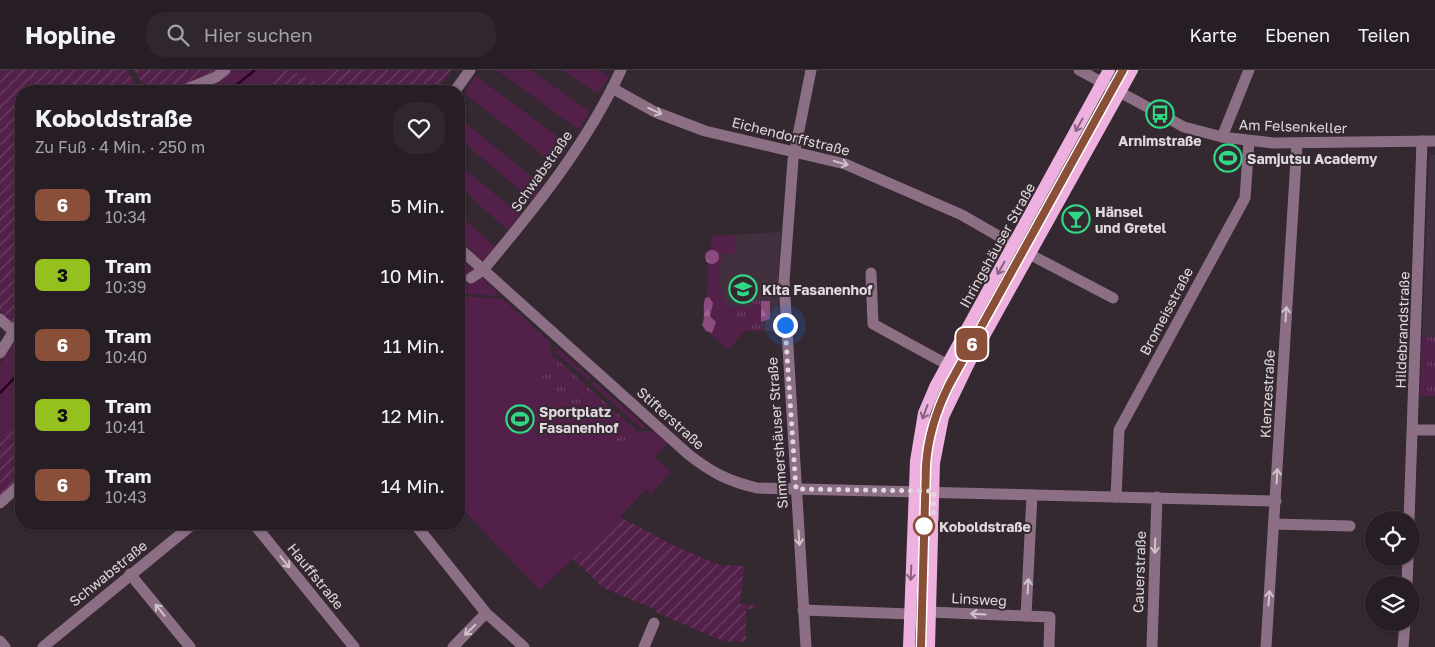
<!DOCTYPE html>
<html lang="de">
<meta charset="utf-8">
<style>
body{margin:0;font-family:"Golos Text",sans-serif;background:#2f272d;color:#f1f3f6;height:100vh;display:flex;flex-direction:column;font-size:19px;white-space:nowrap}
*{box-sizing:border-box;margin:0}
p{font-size:16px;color:#a4a2a7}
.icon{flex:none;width:28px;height:28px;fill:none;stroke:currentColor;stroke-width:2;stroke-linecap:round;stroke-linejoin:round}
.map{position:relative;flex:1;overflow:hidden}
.sheet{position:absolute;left:15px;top:15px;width:450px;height:445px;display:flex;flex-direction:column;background:#271e25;border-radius:20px;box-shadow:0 1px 4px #0004,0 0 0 1px #433c42}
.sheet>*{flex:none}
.badge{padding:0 10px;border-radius:8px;font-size:18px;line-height:32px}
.tools{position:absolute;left:1365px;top:441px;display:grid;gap:10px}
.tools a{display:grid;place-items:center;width:55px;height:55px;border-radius:50%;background:#271e25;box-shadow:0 1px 4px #0004,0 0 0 1px #433c42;font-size:25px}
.you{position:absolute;width:25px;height:25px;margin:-12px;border:4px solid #fff;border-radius:50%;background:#1a73e8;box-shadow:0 0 0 8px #1a73e833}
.map>.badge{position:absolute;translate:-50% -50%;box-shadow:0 0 0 2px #fff}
.round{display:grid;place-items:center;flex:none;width:52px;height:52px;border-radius:20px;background:#2f272d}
.head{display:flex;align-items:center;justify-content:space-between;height:85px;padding:0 20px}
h1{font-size:24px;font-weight:700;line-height:38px}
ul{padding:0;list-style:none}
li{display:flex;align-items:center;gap:15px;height:70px;padding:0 20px}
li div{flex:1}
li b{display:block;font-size:19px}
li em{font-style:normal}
li .badge{min-width:55px;font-weight:700;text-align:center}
header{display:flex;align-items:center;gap:30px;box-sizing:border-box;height:70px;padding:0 25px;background:#271e25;border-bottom:1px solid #433c42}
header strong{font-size:24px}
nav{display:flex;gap:28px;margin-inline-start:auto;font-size:18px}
.search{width:350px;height:45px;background:#2f272d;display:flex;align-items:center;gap:12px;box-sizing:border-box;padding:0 18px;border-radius:20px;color:#a4a2a7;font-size:19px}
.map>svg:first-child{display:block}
.built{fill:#41303d}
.grass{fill:#53204a}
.forest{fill:url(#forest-firs)}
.park{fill:url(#park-tufts)}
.garden{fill:url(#garden-furrows)}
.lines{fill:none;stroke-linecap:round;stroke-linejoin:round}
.stream{stroke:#280022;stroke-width:2.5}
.minor{stroke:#8c6f85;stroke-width:11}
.major{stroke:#edb0df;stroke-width:12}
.tram{stroke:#8a8087;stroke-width:1}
.oneway{stroke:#cfc3cb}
.oneway2{stroke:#87657f}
.line-casing{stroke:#fff;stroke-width:11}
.line{stroke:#8a4f38;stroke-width:8}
.walk{stroke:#e0d8dd;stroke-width:5;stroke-dasharray:0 9}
.stop-dot{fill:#fff;stroke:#8a4f38;stroke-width:2.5}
.labels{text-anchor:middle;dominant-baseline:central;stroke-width:4;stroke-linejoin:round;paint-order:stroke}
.street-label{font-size:14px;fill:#e0d8dd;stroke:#342831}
.poi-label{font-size:14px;font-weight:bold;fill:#e0d8dd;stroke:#342831;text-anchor:start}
.stop-label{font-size:14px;font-weight:bold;fill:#e0d8dd;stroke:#342831;text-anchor:start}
</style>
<header>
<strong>Hopline</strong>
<div class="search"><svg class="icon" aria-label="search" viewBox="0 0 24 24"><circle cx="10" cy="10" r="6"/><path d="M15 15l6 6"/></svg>Hier suchen</div>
<nav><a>Karte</a><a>Ebenen</a><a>Teilen</a></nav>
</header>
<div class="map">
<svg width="1435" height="577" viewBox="0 0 1435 577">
<defs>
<pattern id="forest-firs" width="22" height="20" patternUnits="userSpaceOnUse" patternTransform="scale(1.25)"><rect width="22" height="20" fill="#8b4b7f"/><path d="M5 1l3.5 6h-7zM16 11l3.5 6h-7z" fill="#9b6491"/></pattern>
<pattern id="park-tufts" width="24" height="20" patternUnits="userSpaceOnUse" patternTransform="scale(1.25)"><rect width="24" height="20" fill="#53204a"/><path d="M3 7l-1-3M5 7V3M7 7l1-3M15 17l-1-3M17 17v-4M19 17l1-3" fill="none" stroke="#6b4064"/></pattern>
<pattern id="garden-furrows" width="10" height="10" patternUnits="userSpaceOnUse" patternTransform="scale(1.25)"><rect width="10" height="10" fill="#53204a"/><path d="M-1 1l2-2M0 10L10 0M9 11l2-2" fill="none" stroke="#6b4064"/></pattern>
</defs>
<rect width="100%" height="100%" fill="#342831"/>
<g class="built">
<polygon points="1429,85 1435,85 1435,326 1420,326"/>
<polygon points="781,162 778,210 779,261 744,261 728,280 707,229 709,182 713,166"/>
</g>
<g class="grass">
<polygon points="229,0 280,0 266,21 189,21"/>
<polygon points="290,0 335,0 321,16"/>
<polygon points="497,0 530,0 590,41 579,60"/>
<polygon points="562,0 598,0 609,7 598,24"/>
<polygon points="476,6 569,75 555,95 464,23"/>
<polygon points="459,48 542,115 532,130 459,69"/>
<polygon points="459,94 520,145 507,160 459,116"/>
<polygon points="459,144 495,177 482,191 459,169"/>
<path d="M 735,165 L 735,184 L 721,184 C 721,202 715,226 732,237 L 732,260 L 744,261 L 728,280 L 709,263 L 713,262 L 710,246 L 713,233 L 707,227 L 709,182 L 713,166 Z"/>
<polygon points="459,188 473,200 470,207 459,216"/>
<polygon points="480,206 487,212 486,214 494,218 498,226 459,223 470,210"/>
<polygon points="459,226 503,229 550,272 551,284 638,362 654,361 668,373 654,387 671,402 651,424 646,419 620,447 539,520 459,435"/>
<polygon points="21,260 21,352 0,371 0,294"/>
<polygon points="555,276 590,307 588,310 555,282"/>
<polygon points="594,311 645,356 646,358 641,358 591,314"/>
</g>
<g class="forest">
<circle cx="712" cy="187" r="7"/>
<path d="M 709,227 L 713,233 L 710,246 L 716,252 L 712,263 L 706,261 L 702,255 C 706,246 702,238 705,228 Z"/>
<polygon points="761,231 770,231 770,249 761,252"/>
</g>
<g class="park">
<polygon points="752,230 761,231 761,261 732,261 732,237 751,237"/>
<polygon points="1422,267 1435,267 1435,326 1420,326"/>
<polygon points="551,284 638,362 649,361 622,392 542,307 551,297"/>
</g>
<g class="garden">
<polygon points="0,0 127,0 140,21 21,21 21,245 14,255 0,241"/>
<polygon points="134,0 219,0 178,21 147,21"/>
<polygon points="280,0 290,0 321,15 335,0 452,0 436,21 266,21"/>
<polygon points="21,352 21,408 0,427 0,371"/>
<polygon points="620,447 679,478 720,495 744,496 740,534 756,535 756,539 746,539 746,572 723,571 655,542 656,540 604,518 573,489"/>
</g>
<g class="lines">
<g class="stream">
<polyline points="229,21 255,0"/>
<polyline points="0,323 21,301"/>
</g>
<g class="minor">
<polyline points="1079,0 1184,57 1222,67 1273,73 1435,71"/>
<polyline points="612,18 655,42 705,61 845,94 962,145 1014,175"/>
<polyline points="182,21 216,7 225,0"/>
<polyline points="455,21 470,0"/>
<polyline points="1222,67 1249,0"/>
<path d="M 459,178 L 688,384 C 712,403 728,411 757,418 L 1276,431"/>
<polyline points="1029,184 1113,228"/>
<polyline points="871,203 873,254 948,295"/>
<path d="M 471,208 L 483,200 C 535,138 587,74 621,0"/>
<polyline points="0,249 13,261"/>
<polyline points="0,283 21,250"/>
<polyline points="1414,360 1435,360"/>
<polyline points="1032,425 1026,546 1050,547 1049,577"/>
<polyline points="1116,427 1119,360 1245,128 1249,71"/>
<polyline points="0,433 21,414"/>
<polyline points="1409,450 1422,71"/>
<polyline points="254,454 354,577"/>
<polyline points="415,454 486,543 524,577"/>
<polyline points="1274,454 1350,456"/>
<polyline points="130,504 190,577"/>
<polyline points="1407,515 1408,488"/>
<polyline points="803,540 910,544"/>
<polyline points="930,542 1026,546"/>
<polyline points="0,571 5,577"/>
<polyline points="43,577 193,454"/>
<polyline points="453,577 486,543"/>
<polyline points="644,577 654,553"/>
<polyline points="806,577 784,211 793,90 811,0"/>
<polyline points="1152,577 1157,427"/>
<polyline points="1266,577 1297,73"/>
<polyline points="1403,577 1405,552"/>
</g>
<g class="major">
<polyline points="909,577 916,391 924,343 935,317 1109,0"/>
<polyline points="929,577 934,393 943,347 970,291 1132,0"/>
</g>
<polyline class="tram" points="921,577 927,383 935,346 949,315 1123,0"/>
</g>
<defs><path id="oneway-shaft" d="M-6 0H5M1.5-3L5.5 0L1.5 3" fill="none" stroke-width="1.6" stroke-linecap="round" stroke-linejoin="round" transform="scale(1.25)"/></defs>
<g class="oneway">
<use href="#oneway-shaft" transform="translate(655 41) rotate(25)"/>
<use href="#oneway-shaft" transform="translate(841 93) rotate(15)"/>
<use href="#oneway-shaft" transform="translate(1286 244) rotate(-86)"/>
<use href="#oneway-shaft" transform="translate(1277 406) rotate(-87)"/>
<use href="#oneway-shaft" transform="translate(799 468) rotate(86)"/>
<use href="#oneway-shaft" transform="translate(1155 476) rotate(92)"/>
<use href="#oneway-shaft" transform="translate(285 492) rotate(51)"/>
<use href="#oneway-shaft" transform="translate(1028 516) rotate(-87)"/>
<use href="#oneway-shaft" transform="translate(1269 528) rotate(-86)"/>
<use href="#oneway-shaft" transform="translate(160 540) rotate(-129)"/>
<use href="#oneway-shaft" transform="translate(978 544) rotate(-177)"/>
<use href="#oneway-shaft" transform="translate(470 560) rotate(135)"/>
</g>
<g class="oneway2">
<use href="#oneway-shaft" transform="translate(1079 55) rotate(119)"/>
<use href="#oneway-shaft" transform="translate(1001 198) rotate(119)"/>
<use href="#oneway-shaft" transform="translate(925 342) rotate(110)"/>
<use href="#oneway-shaft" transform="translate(911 503) rotate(92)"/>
</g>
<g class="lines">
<g class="line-casing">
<path id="line" d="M 921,577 L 926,395 C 928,366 936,341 949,315 L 1123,0"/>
</g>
<use href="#line" class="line"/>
<polyline class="walk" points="785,255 796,419 934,421 933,453 924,456"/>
</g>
<defs>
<g id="bus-ring" transform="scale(1.4375)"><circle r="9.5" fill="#342831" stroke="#30d883" stroke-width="1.5"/><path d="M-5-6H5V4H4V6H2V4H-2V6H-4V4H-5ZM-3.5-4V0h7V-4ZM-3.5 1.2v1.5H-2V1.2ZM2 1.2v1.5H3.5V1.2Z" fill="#30d883"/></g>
<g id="stadium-ring" transform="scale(1.4375)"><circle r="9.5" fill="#342831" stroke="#30d883" stroke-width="1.5"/><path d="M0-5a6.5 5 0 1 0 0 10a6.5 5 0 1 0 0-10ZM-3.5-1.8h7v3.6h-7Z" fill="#30d883"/></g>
<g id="bar-ring" transform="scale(1.4375)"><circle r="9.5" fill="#342831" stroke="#30d883" stroke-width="1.5"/><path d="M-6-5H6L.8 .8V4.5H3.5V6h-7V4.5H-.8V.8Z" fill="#30d883"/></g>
<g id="school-ring" transform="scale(1.4375)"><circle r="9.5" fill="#342831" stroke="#30d883" stroke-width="1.5"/><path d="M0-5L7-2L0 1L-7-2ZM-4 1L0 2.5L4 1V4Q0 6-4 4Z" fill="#30d883"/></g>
</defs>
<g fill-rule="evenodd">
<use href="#bus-ring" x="1160" y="44"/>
<use href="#stadium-ring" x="1228" y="88"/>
<use href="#bar-ring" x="1076" y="149"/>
<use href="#school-ring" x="743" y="219"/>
<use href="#stadium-ring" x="520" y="349"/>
</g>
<circle class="stop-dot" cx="924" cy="456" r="10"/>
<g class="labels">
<g class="street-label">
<text transform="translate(1293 56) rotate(2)">Am Felsenkeller</text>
<text transform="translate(791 66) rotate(14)">Eichendorffstraße</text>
<text transform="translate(541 101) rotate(-55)">Schwabstraße</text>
<text transform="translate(997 175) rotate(-61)">Ihringshäuser Straße</text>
<text transform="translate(1166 241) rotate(-62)">Bromeisstraße</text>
<text transform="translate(1402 260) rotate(-88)">Hildebrandstraße</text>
<text transform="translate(1267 324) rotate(-87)">Klenzestraße</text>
<text transform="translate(671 348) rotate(42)">Stifterstraße</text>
<text transform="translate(777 363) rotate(-94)">Simmershäuser Straße</text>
<text transform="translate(1139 502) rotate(-88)">Cauerstraße</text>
<text transform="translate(108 503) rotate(-39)">Schwabstraße</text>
<text transform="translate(316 506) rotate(51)">Hauffstraße</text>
<text transform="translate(979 529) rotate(3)">Linsweg</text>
</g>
<g class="poi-label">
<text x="1160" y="70" text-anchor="middle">Arnimstraße</text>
<text x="1247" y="88">Samjutsu Academy</text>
<text x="1095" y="141">Hänsel<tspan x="1095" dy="16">und Gretel</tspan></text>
<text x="762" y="219">Kita Fasanenhof</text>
<text x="539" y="341">Sportplatz<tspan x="539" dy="16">Fasanenhof</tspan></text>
</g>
<g class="stop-label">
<text x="939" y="456">Koboldstraße</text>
</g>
</g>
</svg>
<div class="tools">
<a><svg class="icon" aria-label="locate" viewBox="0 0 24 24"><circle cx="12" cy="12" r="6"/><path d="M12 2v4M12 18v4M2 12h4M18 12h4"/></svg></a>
<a><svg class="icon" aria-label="layers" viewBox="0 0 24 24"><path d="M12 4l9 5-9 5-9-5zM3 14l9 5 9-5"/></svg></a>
</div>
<div class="you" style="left:785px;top:255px"></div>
<b class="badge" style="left:972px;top:274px;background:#8a4f38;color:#fff">6</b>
<section class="sheet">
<div class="head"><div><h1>Koboldstraße</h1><p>Zu Fuß · 4 Min. · 250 m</p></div><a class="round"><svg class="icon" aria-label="heart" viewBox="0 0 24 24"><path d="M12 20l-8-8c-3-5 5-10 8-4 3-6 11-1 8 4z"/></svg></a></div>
<ul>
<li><span class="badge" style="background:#8a4f38;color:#fff">6</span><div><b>Tram</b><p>10:34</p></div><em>5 Min.</em></li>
<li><span class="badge" style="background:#95c11f;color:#111">3</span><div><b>Tram</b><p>10:39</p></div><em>10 Min.</em></li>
<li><span class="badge" style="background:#8a4f38;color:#fff">6</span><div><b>Tram</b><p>10:40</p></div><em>11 Min.</em></li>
<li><span class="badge" style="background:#95c11f;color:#111">3</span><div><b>Tram</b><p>10:41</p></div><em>12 Min.</em></li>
<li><span class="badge" style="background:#8a4f38;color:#fff">6</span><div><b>Tram</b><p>10:43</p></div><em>14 Min.</em></li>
</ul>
</section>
</div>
